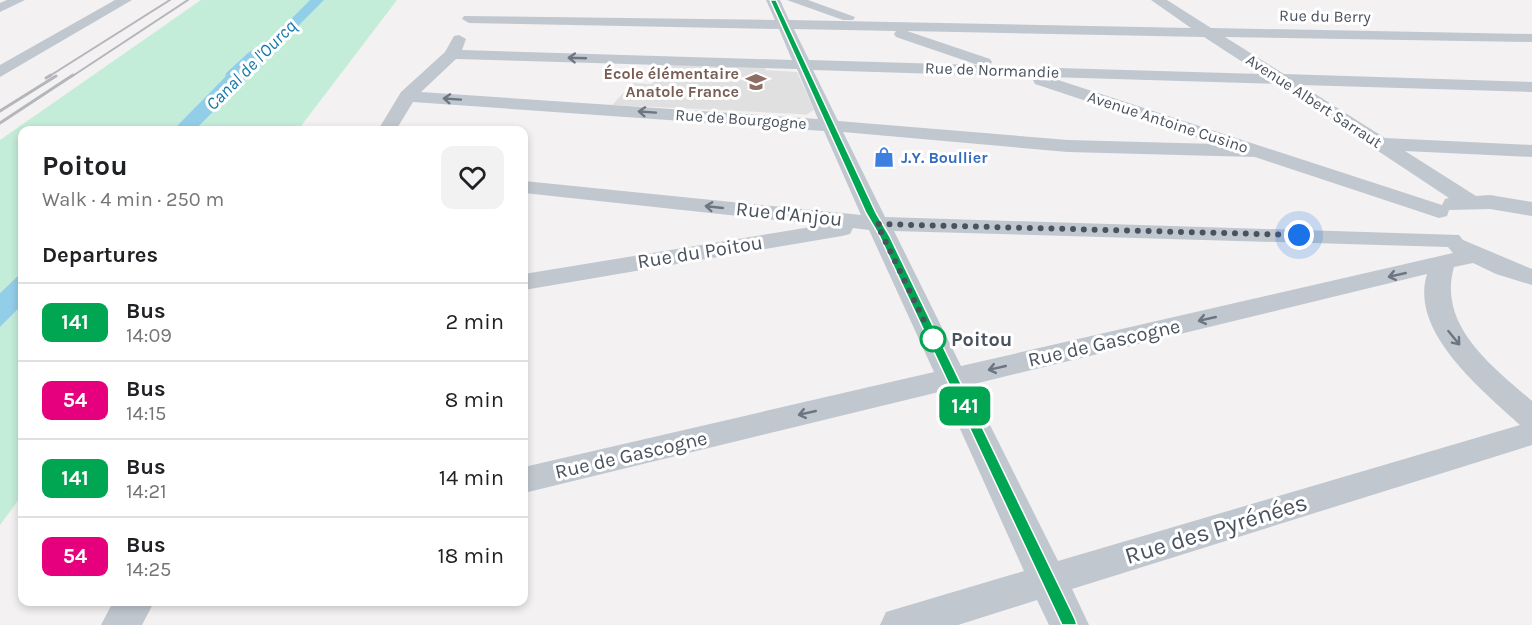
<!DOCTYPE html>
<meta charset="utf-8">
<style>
body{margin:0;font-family:Karla,sans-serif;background:#f2f2f2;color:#202124;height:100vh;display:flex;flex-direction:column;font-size:22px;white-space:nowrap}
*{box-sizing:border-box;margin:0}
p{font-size:20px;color:#757577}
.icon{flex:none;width:33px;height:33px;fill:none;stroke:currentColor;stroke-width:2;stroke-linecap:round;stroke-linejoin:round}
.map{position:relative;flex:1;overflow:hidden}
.side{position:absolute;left:18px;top:126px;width:510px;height:480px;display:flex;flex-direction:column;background:#fff;border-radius:12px;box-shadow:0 3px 9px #0003}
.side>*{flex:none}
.badge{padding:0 12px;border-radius:9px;font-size:21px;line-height:39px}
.you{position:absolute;width:30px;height:30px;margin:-15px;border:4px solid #fff;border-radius:50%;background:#1a73e8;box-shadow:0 0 0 9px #1a73e833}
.map>.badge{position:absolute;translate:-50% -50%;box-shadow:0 0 0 3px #fff}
h2{padding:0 24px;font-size:22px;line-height:54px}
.round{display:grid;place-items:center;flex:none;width:63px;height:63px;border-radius:12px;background:#f2f2f2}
.overview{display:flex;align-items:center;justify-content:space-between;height:102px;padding:0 24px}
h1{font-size:28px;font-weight:700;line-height:45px}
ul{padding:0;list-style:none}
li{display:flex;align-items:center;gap:18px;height:78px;padding:0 24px;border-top:2px solid #e0e0e0}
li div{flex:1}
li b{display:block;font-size:22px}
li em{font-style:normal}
li .badge{min-width:66px;font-weight:700;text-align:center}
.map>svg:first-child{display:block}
.education{fill:#e1e0e0}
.green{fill:#c3edd8}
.water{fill:#93cee8}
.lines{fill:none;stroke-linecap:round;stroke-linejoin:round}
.minor{fill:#c0c7cf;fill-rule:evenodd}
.rail-far1{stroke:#b4b6bb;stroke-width:2}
.rail{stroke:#b4b6bb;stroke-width:3}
.oneway{stroke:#6d7580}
.line{fill:#00a651;stroke:#fff;stroke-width:1.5}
.walk{stroke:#4a525e;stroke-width:6;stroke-dasharray:0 10.8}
.stop-dot{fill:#fff;stroke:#00a651;stroke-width:3}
.labels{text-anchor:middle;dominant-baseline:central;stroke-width:6;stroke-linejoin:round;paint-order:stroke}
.far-street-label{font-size:16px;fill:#4a525e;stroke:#fff}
.far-education-label{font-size:16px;font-weight:bold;fill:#785e54;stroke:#fff;text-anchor:end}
.far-shop-label{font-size:16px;font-weight:bold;fill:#366cbe;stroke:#fff;text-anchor:start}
.far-water-label{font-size:18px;font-style:italic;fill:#1579a6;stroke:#fff}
.street-label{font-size:20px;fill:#4a525e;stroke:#fff}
.stop-label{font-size:20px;font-weight:bold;fill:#4a525e;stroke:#fff;text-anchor:start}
.near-street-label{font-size:24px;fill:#4a525e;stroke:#fff}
</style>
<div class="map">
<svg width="1532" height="625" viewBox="0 0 1532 625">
<rect width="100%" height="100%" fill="#f3f1f1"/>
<polygon class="education" points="662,63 766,66 765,70 797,72 814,110 806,115 798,114 612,105 633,83 652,84"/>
<g class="green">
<polygon points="201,0 310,0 274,36 249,52 226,73 225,77 173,130 22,130 22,272 0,293 0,140"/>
<polygon points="324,0 397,0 298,130 195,130"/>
<polygon points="22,305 22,495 0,525 0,327"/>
</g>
<g class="water">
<polygon points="310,0 324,0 195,130 173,130 225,77 226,73 249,52 274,36"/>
<polygon points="22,272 22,305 0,327 0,293"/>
</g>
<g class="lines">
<g class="minor">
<polygon points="7,0 25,0 0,12 0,3"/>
<polygon points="115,0 132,0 0,77 0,65"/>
<path d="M 766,0 L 780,0 L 789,20 L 1191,28 L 1151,0 L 1167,0 L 1211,28 L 1532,34 L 1532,42 L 1225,37 L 1284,74 L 1532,82 L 1532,92 L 1301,85 L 1385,138 L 1532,145 L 1532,157 L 1405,151 L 1476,196 L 1490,195 L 1532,202 L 1532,216 L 1490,209 L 1449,210 L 1447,216 L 1439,218 L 1255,157 L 1068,152 L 843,132 L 885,217 L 1459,235 L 1463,240 L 1532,269 L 1532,285 L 1496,274 L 1473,263 L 1454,267 C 1437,326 1493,367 1532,401 L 1532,445 L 1072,589 L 1089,625 L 1049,625 L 1037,600 L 958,625 L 880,625 L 886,612 L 1024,571 L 943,391 L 524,493 L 524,467 L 934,372 L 869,230 L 853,228 L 850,234 L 842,236 L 524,290 L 524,274 L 823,225 L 524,193 L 524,181 L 861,215 L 824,131 L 413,102 L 396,130 L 378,130 L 401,92 L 445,52 L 454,36 L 459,35 L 466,39 L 462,50 L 792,60 L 779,29 L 469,23 L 462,19 L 464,16 L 775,20 ZM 794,29 L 896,31 L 894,34 L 896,37 L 978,65 L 809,60 ZM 907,31 L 1204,37 L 1261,74 L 989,66 L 992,62 L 990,59 ZM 456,59 L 797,69 L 818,119 L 421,92 ZM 813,70 L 1035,77 L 1033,80 L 1035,84 L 1216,144 L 1068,140 L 838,121 ZM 1049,77 L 1277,84 L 1449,198 L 1445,199 L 1442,205 ZM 894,231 L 1448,247 L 1453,253 L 961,366 ZM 1427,274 C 1409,332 1482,390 1520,425 L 1058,561 L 970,385 Z"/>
<polygon points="787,0 808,0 855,17 853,20 843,20"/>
<polygon points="113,602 154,602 142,625 101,625"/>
</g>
<g class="rail-far1">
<polyline points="48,77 170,0"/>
<polyline points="71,77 188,0"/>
</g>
<g class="rail">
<polyline points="46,78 51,75"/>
<polyline points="0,111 56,76"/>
<polyline points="0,123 73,75"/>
</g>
</g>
<defs><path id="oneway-shaft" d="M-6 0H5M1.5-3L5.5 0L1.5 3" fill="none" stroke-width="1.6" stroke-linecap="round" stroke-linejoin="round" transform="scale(1.5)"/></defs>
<g class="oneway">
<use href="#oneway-shaft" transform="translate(577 58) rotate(-178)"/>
<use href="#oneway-shaft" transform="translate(452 99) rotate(-176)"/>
<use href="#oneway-shaft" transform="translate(647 112) rotate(-176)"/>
<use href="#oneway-shaft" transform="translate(714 207) rotate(-174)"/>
<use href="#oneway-shaft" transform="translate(1397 275) rotate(167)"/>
<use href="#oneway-shaft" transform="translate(1207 319) rotate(167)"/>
<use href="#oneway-shaft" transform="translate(1454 338) rotate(51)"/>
<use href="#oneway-shaft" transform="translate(997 368) rotate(167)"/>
<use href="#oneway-shaft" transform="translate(807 413) rotate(167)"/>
</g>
<polygon class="line" points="770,0 776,0 876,213 889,235 1075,619 1077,625 1062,625 879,235 866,213"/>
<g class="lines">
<polyline class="walk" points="933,339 877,224 1299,235"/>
</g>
<defs>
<g id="school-bare" transform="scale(1.62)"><path d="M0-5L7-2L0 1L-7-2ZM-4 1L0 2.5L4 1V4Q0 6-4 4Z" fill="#8d6e63" stroke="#fff" stroke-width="2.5" paint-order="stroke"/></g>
<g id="shop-bare" transform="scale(1.62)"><path d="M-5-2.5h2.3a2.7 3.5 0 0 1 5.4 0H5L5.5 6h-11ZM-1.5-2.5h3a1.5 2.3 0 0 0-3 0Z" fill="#3f7fe0" stroke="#fff" stroke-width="2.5" paint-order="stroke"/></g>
</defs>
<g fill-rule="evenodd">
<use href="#school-bare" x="756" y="82"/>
<use href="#shop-bare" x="884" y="157"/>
</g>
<circle class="stop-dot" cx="933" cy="339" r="12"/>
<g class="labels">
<g class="far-street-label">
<text transform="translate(1325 16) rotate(1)">Rue du Berry</text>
<text transform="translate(992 70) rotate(2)">Rue de Normandie</text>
<text transform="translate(1314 101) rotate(33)">Avenue Albert Sarraut</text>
<text transform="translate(741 119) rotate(4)">Rue de Bourgogne</text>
<text transform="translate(1168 122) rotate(18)">Avenue Antoine Cusino</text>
</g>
<g class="far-education-label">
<text x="739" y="73">École élémentaire<tspan x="739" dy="18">Anatole France</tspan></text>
</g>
<g class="far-shop-label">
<text x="901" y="157">J.Y. Boullier</text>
</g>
<g class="far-water-label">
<text transform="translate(251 65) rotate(-45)">Canal de l'Ourcq</text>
</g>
<g class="street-label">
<text transform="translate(789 214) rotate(6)">Rue d'Anjou</text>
<text transform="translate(700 252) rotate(-9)">Rue du Poitou</text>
<text transform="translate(1104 343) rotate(-13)">Rue de Gascogne</text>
<text transform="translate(631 455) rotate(-13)">Rue de Gascogne</text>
</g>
<g class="stop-label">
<text x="951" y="339">Poitou</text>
</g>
<g class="near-street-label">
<text transform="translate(1216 529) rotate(-17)">Rue des Pyrénées</text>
</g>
</g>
</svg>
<div class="you" style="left:1299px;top:235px"></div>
<b class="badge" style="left:965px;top:406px;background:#00a651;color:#fff">141</b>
<section class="side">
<div class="overview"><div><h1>Poitou</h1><p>Walk · 4 min · 250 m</p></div><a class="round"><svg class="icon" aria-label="heart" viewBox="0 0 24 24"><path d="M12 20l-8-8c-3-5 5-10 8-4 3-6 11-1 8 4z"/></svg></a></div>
<h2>Departures</h2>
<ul>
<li><span class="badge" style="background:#00a651;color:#fff">141</span><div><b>Bus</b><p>14:09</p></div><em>2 min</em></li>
<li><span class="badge" style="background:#e6007e;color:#fff">54</span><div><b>Bus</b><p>14:15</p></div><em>8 min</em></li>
<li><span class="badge" style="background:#00a651;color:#fff">141</span><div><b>Bus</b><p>14:21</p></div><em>14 min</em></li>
<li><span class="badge" style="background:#e6007e;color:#fff">54</span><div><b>Bus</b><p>14:25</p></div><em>18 min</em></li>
</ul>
</section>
</div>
